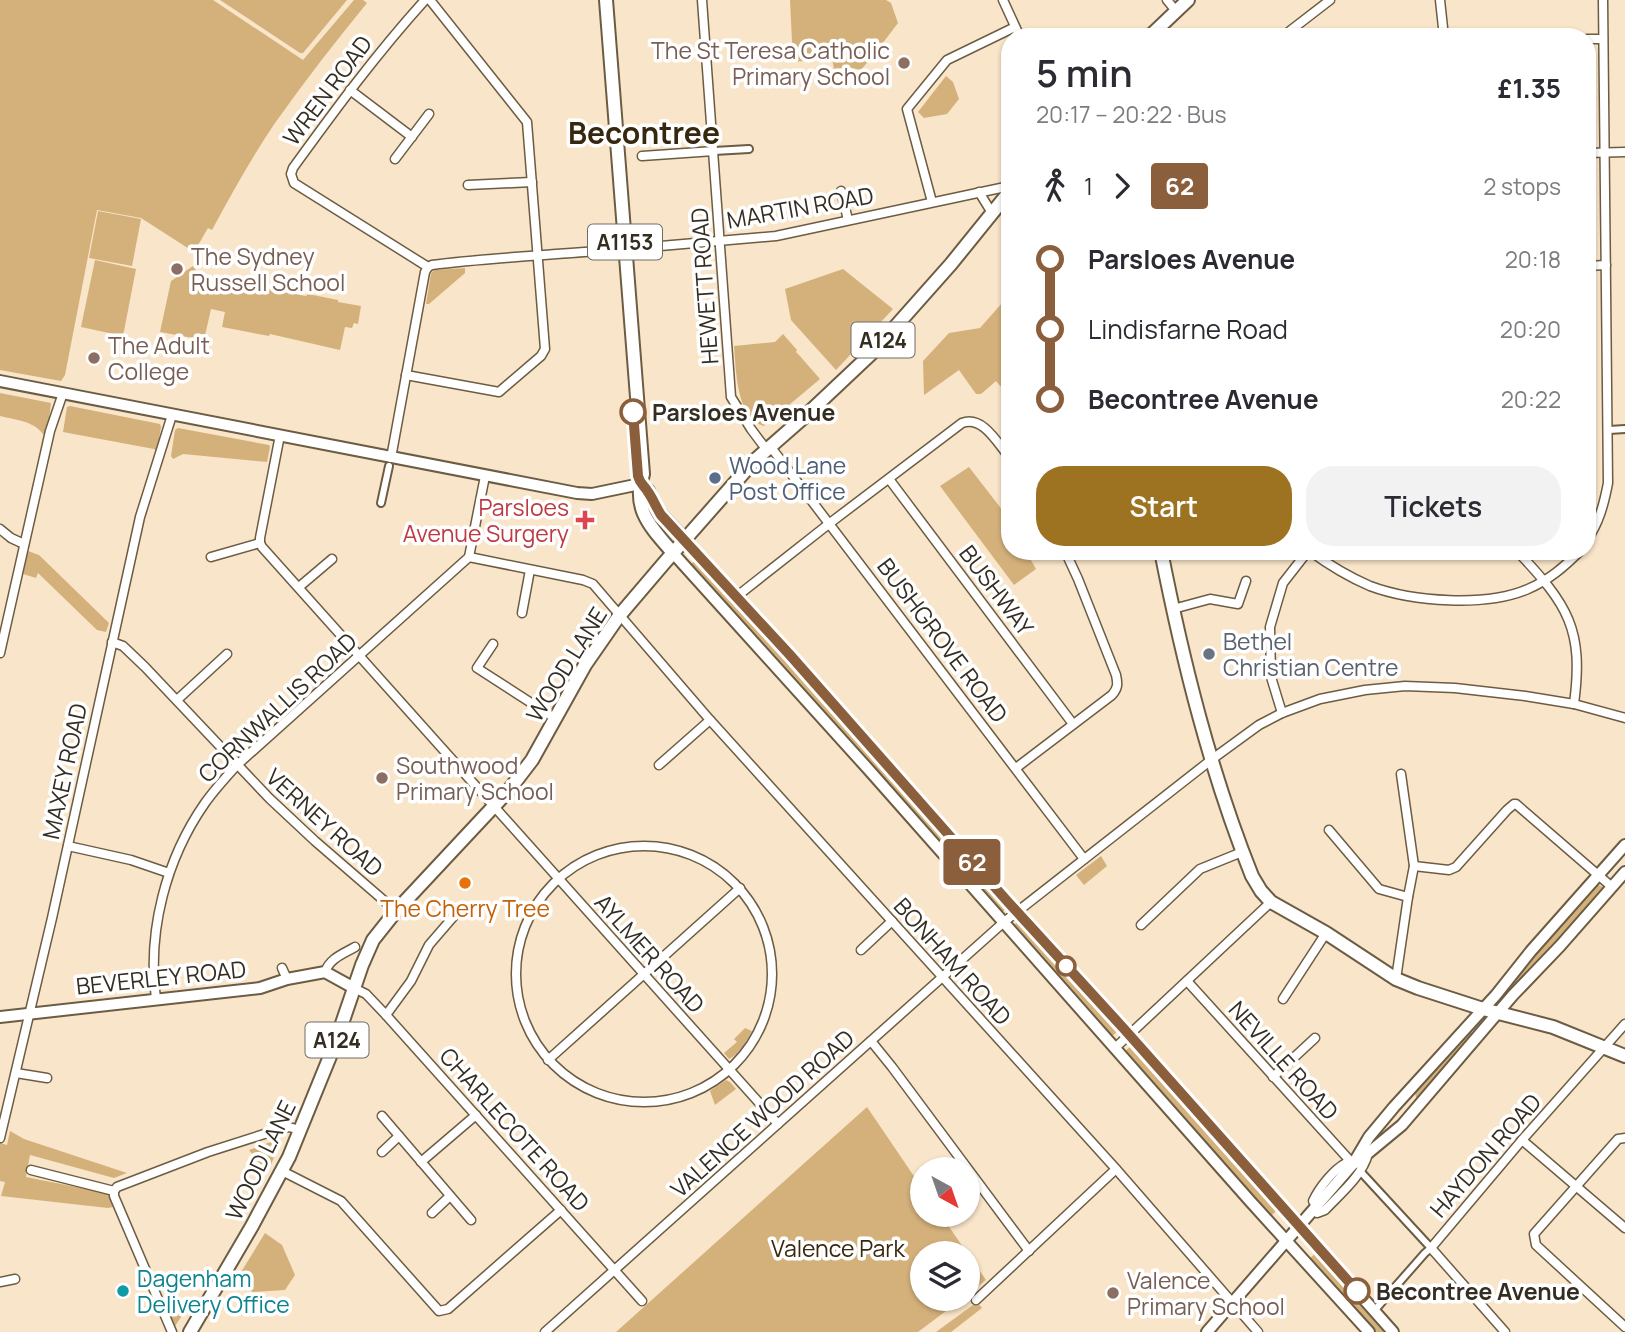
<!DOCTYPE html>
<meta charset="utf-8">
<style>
body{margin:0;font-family:Manrope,sans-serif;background:#f2f2f3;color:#2b2b33;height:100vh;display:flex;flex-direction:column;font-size:26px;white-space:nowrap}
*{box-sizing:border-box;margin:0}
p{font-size:23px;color:#7c7c81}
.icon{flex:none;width:38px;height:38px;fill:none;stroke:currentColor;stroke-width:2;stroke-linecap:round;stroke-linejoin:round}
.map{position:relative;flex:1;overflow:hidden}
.side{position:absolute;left:1001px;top:28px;width:595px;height:532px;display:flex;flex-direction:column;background:#fff;border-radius:28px;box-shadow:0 2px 5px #0004}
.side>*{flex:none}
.badge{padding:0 14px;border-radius:5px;font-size:24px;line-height:46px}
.needle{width:46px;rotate:140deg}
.controls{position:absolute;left:910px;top:1157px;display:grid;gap:14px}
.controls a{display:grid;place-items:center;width:70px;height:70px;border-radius:50%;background:#fff;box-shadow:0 2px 5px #0004;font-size:35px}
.map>.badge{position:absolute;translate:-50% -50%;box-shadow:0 0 0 4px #fff}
.legs{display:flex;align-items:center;gap:10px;height:77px;padding:0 35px;font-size:23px}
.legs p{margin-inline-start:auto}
.summary{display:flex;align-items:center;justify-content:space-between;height:119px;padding:0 35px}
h1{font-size:38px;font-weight:600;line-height:52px}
.primary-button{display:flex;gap:14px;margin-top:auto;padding:14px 35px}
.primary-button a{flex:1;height:80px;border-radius:28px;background:#9d7321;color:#fff;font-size:28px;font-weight:600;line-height:80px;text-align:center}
.primary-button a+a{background:#f2f2f3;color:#2b2b33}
ul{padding:0 35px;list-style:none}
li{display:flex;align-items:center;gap:24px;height:70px;font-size:26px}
li i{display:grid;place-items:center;width:10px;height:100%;margin:0 9px;background:currentColor}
li i::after{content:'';width:18px;height:18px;margin:-9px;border:5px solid;border-radius:50%;background:#fff}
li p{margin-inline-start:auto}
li:first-child i{background:linear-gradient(#0000 50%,currentColor 0)}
li:last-child i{background:linear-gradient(currentColor 50%,#0000 0)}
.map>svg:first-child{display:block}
.green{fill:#d4b17b}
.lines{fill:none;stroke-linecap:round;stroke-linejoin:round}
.pedestrian-casing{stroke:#6c5c43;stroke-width:10}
.minor-casing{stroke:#6c5c43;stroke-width:11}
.tertiary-casing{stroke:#6c5c43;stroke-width:14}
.secondary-casing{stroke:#6c5c43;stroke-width:16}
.primary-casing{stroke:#6c5c43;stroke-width:16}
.pedestrian{stroke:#fff;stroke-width:6}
.minor{stroke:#fff;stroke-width:8}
.tertiary{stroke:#fff;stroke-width:10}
.secondary{stroke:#fff;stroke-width:12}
.primary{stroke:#fff;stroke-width:12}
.line-1-casing{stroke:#fff;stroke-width:16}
.line-1{stroke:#8b5e3c;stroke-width:10}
.education-dot{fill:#8d6e63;stroke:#fff;stroke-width:2.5}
.stop-1-dot{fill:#fff;stroke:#8b5e3c;stroke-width:3.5}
.service-dot{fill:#5c6f8a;stroke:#fff;stroke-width:2.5}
.health-dot{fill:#e0444e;stroke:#fff;stroke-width:2.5}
.worship-dot{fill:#6b7280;stroke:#fff;stroke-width:2.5}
.food-dot{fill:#e8710a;stroke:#fff;stroke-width:2.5}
.culture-dot{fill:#0f9aa8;stroke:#fff;stroke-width:2.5}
.labels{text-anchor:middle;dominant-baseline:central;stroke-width:7;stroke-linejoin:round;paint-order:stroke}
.shield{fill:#fff;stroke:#716c64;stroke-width:2}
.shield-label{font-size:21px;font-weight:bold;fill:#342d22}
.education-label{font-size:23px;fill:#785e54;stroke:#fff;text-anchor:start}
.street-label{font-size:23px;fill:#342d22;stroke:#fff}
.stop-label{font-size:23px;font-weight:bold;fill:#342d22;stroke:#fff;text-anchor:start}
.service-label{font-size:23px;fill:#4e5e75;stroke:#fff;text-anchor:start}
.health-label{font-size:23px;fill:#be3a42;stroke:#fff;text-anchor:end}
.worship-label{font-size:23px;fill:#5b616d;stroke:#fff;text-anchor:start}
.food-label{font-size:23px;fill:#c56008;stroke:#fff}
.park-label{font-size:23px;fill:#39280c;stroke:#fff}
.culture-label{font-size:23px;fill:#0d838f;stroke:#fff;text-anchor:start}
.district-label{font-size:30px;font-weight:bold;fill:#36270f;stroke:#fff}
</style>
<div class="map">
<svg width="1625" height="1332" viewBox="0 0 1625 1332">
<rect width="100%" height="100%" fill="#f9e5c9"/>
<g class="green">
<path d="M 0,0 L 213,0 L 303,60 L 354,0 L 363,0 L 367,3 C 335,42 304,82 275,123 C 252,157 232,193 212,230 L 208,228 L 194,252 L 141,218 L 97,210 L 65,375 L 61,381 L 0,370 Z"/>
<polygon points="220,0 347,0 303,53 300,53"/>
<polygon points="790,0 886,0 891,3 898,23 882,44 879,42 876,48 878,49 861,70 848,67 834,69 832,58 793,62"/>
<polygon points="946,76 953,82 959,99 947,114 924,118 918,112"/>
<polygon points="98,211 141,219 132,266 89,258"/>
<polygon points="95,260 136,269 123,336 81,327"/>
<polygon points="193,266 211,292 228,280 228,282 306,296 308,294 338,300 338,302 361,306 358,324 354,323 352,328 345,327 340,350 270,334 269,336 222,327 225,312 211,309 204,340 160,332 171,281"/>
<polygon points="465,268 465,273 429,304 426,304 431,273 435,270"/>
<polygon points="843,269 893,309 836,370 791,320 785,289"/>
<polygon points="1010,294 1010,397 996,381 981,394 976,394 959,370 924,395 923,361 949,333 980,328"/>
<path d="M 783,334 L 797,350 L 796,352 L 799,355 L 820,379 L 764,426 C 736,419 736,369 734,346 L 775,342 Z"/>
<path d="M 0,393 L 51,403 L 47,437 L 45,437 C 36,421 16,420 0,416 Z"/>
<polygon points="70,406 160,424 161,427 157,451 154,449 63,432 67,407"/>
<polygon points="178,428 269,445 270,447 267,462 183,454 173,459 171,456 175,430"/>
<polygon points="969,467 1010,520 1010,551 1026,551 1036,569 1014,585 940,486"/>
<polygon points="28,551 39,555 109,623 106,632 97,630 38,573 36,578 23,574"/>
<polygon points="697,560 1007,908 1000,914 688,565"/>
<polygon points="1101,856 1107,866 1084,885 1076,875"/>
<polygon points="1596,884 1603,887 1601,892 1527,976 1514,988 1508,985"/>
<polygon points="1019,920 1118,1031 1110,1038 1012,927"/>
<path d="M 745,1028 L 752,1031 C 746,1041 740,1054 729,1059 L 724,1053 L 737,1042 L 734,1039 Z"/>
<polygon points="1470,1031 1474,1035 1418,1098 1416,1097 1414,1090"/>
<polygon points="1132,1045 1278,1209 1270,1217 1124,1052"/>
<polygon points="726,1080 730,1082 736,1089 715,1105 710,1091"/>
<polygon points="867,1107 922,1188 922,1214 941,1215 967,1253 922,1253 922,1298 962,1299 918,1332 616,1332"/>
<polygon points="10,1131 24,1139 127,1173 114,1178 30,1155 26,1177 106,1193 108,1194 113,1207 108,1208 1,1196 5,1182 0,1181 0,1143 7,1145"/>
<polygon points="276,1140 279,1140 280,1144 269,1169 262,1166 249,1150"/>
<polygon points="265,1233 282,1245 295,1275 285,1290 253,1292 235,1282"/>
<polygon points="1317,1252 1389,1332 1374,1332 1309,1259"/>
<polygon points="968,1254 986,1280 968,1294"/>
<polygon points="169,1299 180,1300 190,1304 175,1326 172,1324 163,1301"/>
<polygon points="977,1302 982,1308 951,1332 936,1332"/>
</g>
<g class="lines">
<g class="pedestrian-casing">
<g id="pedestrian">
<polyline points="714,151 749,149"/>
<polyline points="1609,430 1625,429"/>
<polyline points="381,503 389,466"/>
<polyline points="1360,1171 1431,1248 1425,1253 1374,1311"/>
</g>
</g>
<g class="minor-casing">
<g id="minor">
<path d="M 425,0 C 377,53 335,110 293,168 L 291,174 L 294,183 L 428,267"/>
<polyline points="702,0 731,397 751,429 766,449"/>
<polyline points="1003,0 1020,37"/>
<polyline points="1167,0 1176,11"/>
<polyline points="1440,0 1444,37"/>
<polyline points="1282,37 1330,0"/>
<polyline points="1587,39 1603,39"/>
<polyline points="350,90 412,137"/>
<polyline points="1587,153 1625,152"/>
<polyline points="642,156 714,151"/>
<polyline points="395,159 429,114"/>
<polyline points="468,185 532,182"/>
<polyline points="841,191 848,220"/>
<polyline points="979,192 992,213"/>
<polyline points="932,202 907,109 947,60 1015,27"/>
<polyline points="626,249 776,236 1010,186"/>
<polyline points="1587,266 1606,265"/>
<polyline points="406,375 499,392 541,356 545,349 527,122 430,0"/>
<polyline points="280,435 260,538 260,543 262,547 778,1124"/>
<polyline points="770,446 1084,859"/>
<path d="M 391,458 L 425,272 L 428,267 L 432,265 C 494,257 557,255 619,249"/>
<polyline points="889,479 1073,724"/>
<polyline points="0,529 11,538 24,544"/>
<path d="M 1587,540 C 1599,523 1604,504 1608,483 L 1603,0"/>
<path d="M 1310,551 C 1329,565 1349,577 1370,586 C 1413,602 1486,607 1528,589 C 1549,580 1564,567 1580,551"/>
<path d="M 1517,551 C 1568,605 1584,629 1574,704"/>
<polyline points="1401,552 1402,551"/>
<polyline points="211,557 260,543"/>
<polyline points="469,557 583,580 593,584 710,720 1116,1169 1258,1332"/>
<polyline points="299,587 332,559"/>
<path d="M 736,597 L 830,523 L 962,423 C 983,415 998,444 1010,458"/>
<polyline points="1173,609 1210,599 1238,604 1246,581"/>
<polyline points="522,613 530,570"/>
<polyline points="112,642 123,646 145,667 269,798 315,841 396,911"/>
<polyline points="493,644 477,668 556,719"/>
<polyline points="0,653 50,431 63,393"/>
<polyline points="177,700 227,654"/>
<polyline points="1282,713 1271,677 1270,627 1283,583 1308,551"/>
<polyline points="659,765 710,720"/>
<path d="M 1016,768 L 1112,695 C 1118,688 1118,684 1116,675 L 1078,579 L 1065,551"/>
<polyline points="1329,830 1379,889 1408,897"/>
<circle cx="644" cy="974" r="128"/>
<polyline points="68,846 131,860 169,873"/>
<polyline points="1414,866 1449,870 1456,867 1507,810 1514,804 1516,804 1612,887"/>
<polyline points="1141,925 1200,869 1242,852"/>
<polyline points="861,950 892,921"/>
<polyline points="282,968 287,979"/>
<path d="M 325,972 C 330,958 343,954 355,947"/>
<polyline points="1396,979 1408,897 1414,866 1401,774"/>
<polyline points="1187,981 1353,1164"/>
<polyline points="354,988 366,994 386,1015 642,1301"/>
<path d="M 156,999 C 147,931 166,859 205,803 C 215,789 226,777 237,765 L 469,557 L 485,476"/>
<polyline points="1283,999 1326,933"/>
<polyline points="386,1015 411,981 429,945 454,916"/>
<polyline points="871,1041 892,1067 1029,1251"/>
<polyline points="1115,1048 1271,902"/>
<polyline points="548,1060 740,888"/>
<polyline points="16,1073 47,1078"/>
<polyline points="1273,1077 1315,1038"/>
<polyline points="382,1116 471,1220"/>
<polyline points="0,1138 52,918 140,517 172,415"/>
<polyline points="1625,1138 1618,1139 1534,1234 1536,1245 1625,1327"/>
<polyline points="1522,1140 1625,1228"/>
<polyline points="382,1152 399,1136"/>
<polyline points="421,1162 476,1115"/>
<polyline points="31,1170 114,1191"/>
<polyline points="282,1171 341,1201 439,1311 448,1309 561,1210"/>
<polyline points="114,1191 117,1187 208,1152 280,1129 289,1127 300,1130"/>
<polyline points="114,1191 114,1196 172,1332"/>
<path d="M 1317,1207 L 1313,1201 C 1319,1188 1333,1170 1346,1163 L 1353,1164"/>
<path d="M 1314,1210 L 1317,1213 L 1325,1210 C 1341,1193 1362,1176 1368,1154"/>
<polyline points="432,1213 450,1196"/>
<polyline points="0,1282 15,1279"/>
<polyline points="976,1300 1116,1169"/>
<polyline points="545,1332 1004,922 1211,760 1259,725 1282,713 1320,699 1365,690 1405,686 1455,688 1525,696 1574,704 1625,718"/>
<polyline points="1505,1332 1431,1248 1522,1140 1625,1024"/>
</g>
</g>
<g class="tertiary-casing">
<g id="tertiary">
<polyline points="0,381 577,493 592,494 640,484"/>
<polyline points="684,540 790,655 1008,903 1125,1030 1393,1332"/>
<polyline points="673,553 869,770 1250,1201 1369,1332"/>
<polyline points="0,1017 260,988 287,979 325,972 354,988"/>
<polyline points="1356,1163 1402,1125 1513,995 1560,946 1625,872"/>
<polyline points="1207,1332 1353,1164 1369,1137 1394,1107 1496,995 1531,951 1625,845"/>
</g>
</g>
<g class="secondary-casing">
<path id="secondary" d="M 1161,551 C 1183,662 1210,771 1252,876 L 1261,891 L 1271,902 L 1326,933 L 1396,979 L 1418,988 L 1483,1009 L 1553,1027 L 1625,1056"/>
</g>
<g class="primary-casing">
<g id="primary">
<path d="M 606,0 L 643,474 C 632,510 651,527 673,553"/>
<polyline points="1149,37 1188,0"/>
<polyline points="639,480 640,484 648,491 653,503 661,515 684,540"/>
<polyline points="190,1332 252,1226 289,1157 335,1044 362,965 373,940 396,911 509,790 532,760 585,665 619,616 665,562 754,461 803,418 872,353 951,264 1010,191"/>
</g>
</g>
<use href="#pedestrian" class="pedestrian"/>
<use href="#minor" class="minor"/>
<use href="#tertiary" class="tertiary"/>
<use href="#secondary" class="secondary"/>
<use href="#primary" class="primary"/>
</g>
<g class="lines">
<g class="line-1-casing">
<path id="line-1" d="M 633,412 L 638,476 C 640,484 644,485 648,492 C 653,499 656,507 661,515 L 790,655 L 1008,902 L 1125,1030 L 1357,1291"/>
</g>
<use href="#line-1" class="line-1"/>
</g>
<g class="education-dot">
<circle cx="904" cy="63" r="7"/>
<circle cx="177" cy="269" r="7"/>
<circle cx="94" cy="358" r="7"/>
<circle cx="382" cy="778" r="7"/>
<circle cx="1113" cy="1293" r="7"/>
</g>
<g class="stop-1-dot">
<circle cx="633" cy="412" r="12"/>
<circle cx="1066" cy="966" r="9"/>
<circle cx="1357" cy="1291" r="12"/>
</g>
<circle class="service-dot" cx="715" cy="478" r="7"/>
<path class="health-dot" d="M581.5 509.5h7v7h7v7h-7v7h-7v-7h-7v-7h7z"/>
<circle class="worship-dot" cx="1209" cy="654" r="7"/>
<circle class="food-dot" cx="465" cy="883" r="7"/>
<circle class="culture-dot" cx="123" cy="1291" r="7"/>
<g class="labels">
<g class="shield">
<rect x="588" y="224.5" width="74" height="35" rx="5"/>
<rect x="851.5" y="322.5" width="63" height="35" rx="5"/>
<rect x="305.5" y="1022.5" width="63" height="35" rx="5"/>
</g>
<g class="shield-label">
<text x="625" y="242">A1153</text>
<text x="883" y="340">A124</text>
<text x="337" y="1040">A124</text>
</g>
<g class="education-label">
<text x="890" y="50" text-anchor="end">The St Teresa Catholic<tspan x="890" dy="26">Primary School</tspan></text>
<text x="191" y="256">The Sydney<tspan x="191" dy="26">Russell School</tspan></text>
<text x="108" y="345">The Adult<tspan x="108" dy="26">College</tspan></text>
<text x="396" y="765">Southwood<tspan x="396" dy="26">Primary School</tspan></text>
<text x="1127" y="1280">Valence<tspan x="1127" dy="26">Primary School</tspan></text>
</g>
<g class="street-label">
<text transform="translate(327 90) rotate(-53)">WREN ROAD</text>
<text transform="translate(800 207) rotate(-10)">MARTIN ROAD</text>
<text transform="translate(704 286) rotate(-94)">HEWETT ROAD</text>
<text transform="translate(997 590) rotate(53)">BUSHWAY</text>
<text transform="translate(943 640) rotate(53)">BUSHGROVE ROAD</text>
<text transform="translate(566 664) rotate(-58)">WOOD LANE</text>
<text transform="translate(277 707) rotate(-43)">CORNWALLIS ROAD</text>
<text transform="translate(64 771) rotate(-78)">MAXEY ROAD</text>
<text transform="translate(325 822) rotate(42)">VERNEY ROAD</text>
<text transform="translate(650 953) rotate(48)">AYLMER ROAD</text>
<text transform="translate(953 961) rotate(48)">BONHAM ROAD</text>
<text transform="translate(161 977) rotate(-6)">BEVERLEY ROAD</text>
<text transform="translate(1284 1060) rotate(48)">NEVILLE ROAD</text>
<text transform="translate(762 1113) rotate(-42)">VALENCE WOOD ROAD</text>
<text transform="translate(515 1129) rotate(48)">CHARLECOTE ROAD</text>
<text transform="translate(1485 1155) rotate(-49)">HAYDON ROAD</text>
<text transform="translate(260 1160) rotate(-64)">WOOD LANE</text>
</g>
<g class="stop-label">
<text x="652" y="412">Parsloes Avenue</text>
<text x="1376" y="1291">Becontree Avenue</text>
</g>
<g class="service-label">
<text x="729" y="465">Wood Lane<tspan x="729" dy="26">Post Office</tspan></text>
</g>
<g class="health-label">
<text x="569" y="507">Parsloes<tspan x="569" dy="26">Avenue Surgery</tspan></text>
</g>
<g class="worship-label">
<text x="1223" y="641">Bethel<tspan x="1223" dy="26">Christian Centre</tspan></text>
</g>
<g class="food-label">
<text x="465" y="908">The Cherry Tree</text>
</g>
<g class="park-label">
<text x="838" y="1248">Valence Park</text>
</g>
<g class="culture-label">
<text x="137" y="1278">Dagenham<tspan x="137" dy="26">Delivery Office</tspan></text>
</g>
<g class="district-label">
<text x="644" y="132">Becontree</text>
</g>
</g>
</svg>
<div class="controls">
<a><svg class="needle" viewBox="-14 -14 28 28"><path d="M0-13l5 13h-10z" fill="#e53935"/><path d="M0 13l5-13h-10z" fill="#7c7c81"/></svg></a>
<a><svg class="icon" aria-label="layers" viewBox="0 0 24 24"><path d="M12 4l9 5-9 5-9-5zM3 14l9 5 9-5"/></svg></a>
</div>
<b class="badge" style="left:972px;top:862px;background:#8b5e3c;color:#fff">62</b>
<section class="side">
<div class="summary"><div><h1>5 min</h1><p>20:17 – 20:22 · Bus</p></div><b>£1.35</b></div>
<div class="legs"><svg class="icon" aria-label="walk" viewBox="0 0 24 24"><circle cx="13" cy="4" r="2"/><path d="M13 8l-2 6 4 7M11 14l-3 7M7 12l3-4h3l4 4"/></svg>1<svg class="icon" aria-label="forward" viewBox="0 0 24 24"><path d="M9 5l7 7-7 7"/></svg><b class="badge" style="background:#8b5e3c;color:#fff">62</b><p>2 stops</p></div>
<ul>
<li><i style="color:#8b5e3c"></i><b>Parsloes Avenue</b><p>20:18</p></li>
<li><i style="color:#8b5e3c"></i><span>Lindisfarne Road</span><p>20:20</p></li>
<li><i style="color:#8b5e3c"></i><b>Becontree Avenue</b><p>20:22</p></li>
</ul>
<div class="primary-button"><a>Start</a><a>Tickets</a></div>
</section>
</div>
